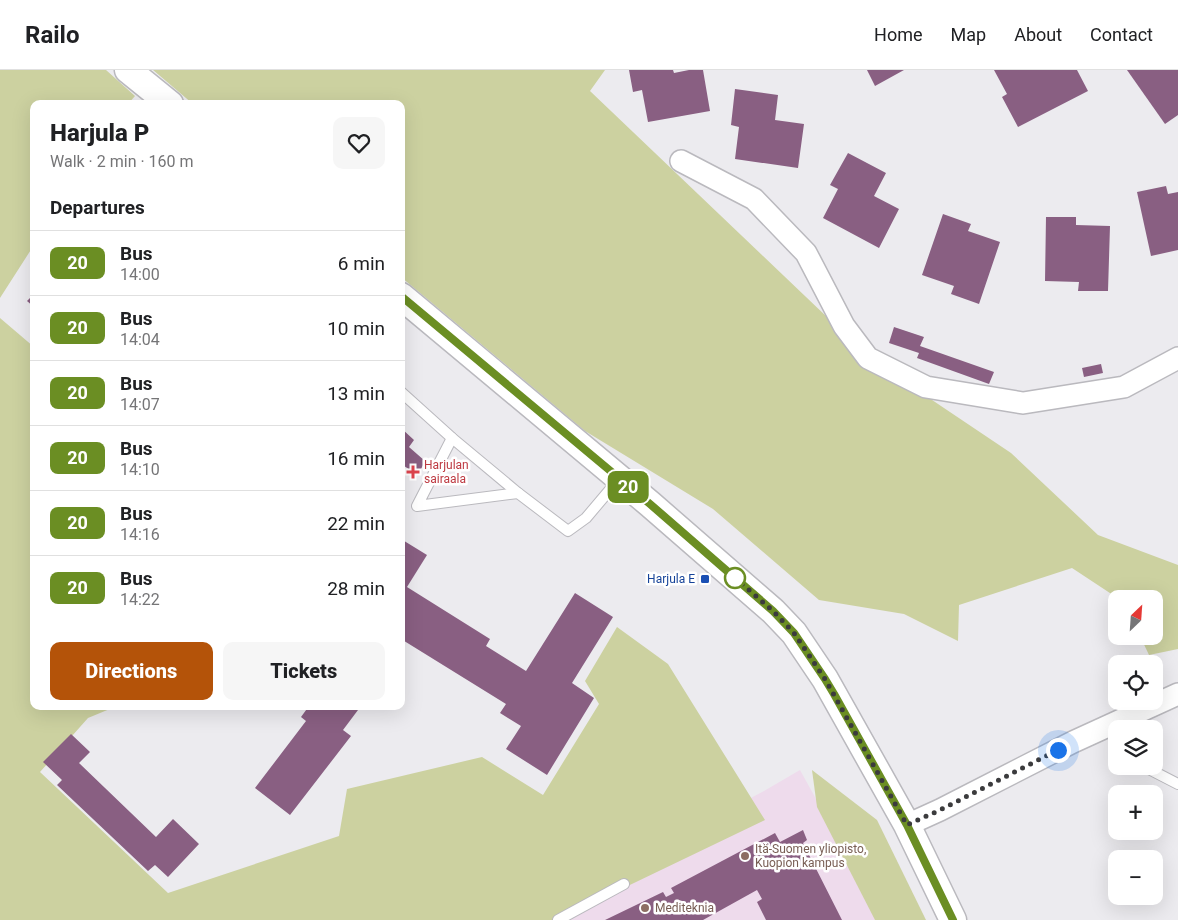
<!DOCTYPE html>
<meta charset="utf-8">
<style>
body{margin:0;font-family:Roboto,sans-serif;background:#f6f6f6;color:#202124;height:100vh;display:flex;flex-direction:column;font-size:19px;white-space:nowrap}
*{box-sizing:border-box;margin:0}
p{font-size:16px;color:#757577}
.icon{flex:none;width:28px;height:28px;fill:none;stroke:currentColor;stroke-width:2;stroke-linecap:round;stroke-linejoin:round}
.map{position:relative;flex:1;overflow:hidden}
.sheet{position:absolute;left:30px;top:30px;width:375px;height:610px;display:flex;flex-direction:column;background:#fff;border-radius:10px;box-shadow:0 5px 20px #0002}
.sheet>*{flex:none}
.badge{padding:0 10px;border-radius:8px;font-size:18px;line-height:32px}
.needle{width:32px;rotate:25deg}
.controls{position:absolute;left:1108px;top:520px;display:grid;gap:10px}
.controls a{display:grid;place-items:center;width:55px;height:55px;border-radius:10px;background:#fff;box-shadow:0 5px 20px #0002;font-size:25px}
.you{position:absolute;width:25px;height:25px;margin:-12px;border:4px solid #fff;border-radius:50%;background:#1a73e8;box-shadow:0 0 0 8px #1a73e833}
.map>.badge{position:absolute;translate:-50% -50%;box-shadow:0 0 0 2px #fff}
h2{padding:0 20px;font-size:19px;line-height:45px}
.round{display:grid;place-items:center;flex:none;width:52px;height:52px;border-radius:10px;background:#f6f6f6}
.overview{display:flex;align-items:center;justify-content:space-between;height:85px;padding:0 20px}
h1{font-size:24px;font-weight:800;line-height:38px}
.cta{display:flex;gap:10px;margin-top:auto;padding:10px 20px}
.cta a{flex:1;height:58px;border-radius:10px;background:#b45309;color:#fff;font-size:20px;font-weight:800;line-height:58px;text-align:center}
.cta a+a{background:#f6f6f6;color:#202124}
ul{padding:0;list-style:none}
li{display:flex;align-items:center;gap:15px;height:65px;padding:0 20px;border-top:1px solid #e0e0e0}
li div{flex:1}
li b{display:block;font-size:19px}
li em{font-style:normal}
li .badge{min-width:55px;font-weight:700;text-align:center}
header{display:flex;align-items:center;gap:30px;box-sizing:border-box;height:70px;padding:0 25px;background:#fff;border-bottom:1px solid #e0e0e0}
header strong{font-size:24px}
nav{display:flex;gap:28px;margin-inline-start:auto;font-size:18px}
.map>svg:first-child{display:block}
.education{fill:#eedbec}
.green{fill:#ccd1a0}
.building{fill:#895f82}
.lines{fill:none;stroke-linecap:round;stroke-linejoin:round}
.service-casing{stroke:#bab9be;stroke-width:12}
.minor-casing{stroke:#bab9be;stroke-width:24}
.tertiary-casing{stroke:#bab9be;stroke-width:29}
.service{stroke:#fff;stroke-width:10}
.minor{stroke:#fff;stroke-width:21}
.tertiary{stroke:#fff;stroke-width:26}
.line-casing{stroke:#fff;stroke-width:11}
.line{stroke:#6b8e23;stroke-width:8}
.walk{stroke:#3b3b3d;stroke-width:5;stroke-dasharray:0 9}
.health-dot{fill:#e0444e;stroke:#fff;stroke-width:2}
.stop-dot{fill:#fff;stroke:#6b8e23;stroke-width:2.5}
.transit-dot{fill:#1a4fb4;stroke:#fff;stroke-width:2}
.education-dot{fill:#8d6e63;stroke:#fff;stroke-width:2}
.labels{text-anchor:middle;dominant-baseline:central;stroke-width:5;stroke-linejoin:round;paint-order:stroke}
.health-label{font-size:12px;fill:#be3a42;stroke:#fff;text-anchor:start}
.transit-label{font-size:12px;fill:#164399;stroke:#fff;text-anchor:end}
.education-label{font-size:12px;fill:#785e54;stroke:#fff;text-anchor:start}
</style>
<header>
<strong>Railo</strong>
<nav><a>Home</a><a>Map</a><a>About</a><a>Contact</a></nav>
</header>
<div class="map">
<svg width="1178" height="850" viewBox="0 0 1178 850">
<rect width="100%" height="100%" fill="#ecebef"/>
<polygon class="education" points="800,700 883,850 520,850 764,721"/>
<g class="green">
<polygon points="0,0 106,0 135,26 128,34 34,34 34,175 0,228"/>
<polygon points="153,0 605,0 590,21 871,289 1011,383 1098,465 1178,495 1178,579 1149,585 1140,566 1154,566 1154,529 1119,529 1072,498 959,535 958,571 904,544 819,530 713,439 585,361 401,207 401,34 193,34"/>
<polygon points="0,248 34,277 34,636 117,636 88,648 40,702 168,823 339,766 347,719 482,687 543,725 599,634 585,611 617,557 668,594 765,750 557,850 0,850"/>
<polygon points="812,700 877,750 926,850 875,850 817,737"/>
</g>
<g class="building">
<polygon points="629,0 673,0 674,3 689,0 703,0 710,41 648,52 642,20 633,22"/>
<polygon points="867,0 904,0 875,16"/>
<polygon points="994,0 1077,0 1088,21 1018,57 1002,27 1007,24"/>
<polygon points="1127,0 1178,0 1178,45 1165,54"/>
<polygon points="735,19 778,25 775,50 804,54 798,98 735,89 739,57 731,55"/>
<polygon points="848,83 886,103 874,126 899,139 879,178 823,148 838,119 830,115"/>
<polygon points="1166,116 1168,124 1178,122 1178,180 1151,186 1137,122"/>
<polygon points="943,144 971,154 968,161 1000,172 979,234 951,224 954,216 922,205"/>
<polygon points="1046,147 1076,147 1076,155 1110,156 1108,221 1078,221 1079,212 1045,211"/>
<polygon points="34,224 34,237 27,231"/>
<polygon points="894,257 924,267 920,276 994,302 989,314 917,288 919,283 889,273"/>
<polygon points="1101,294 1103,303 1084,307 1082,298"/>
<polygon points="401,358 414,370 409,377 425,391 418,405 401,394"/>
<polygon points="401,469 427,485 407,517 490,569 486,576 526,601 575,523 613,547 572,613 594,628 547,705 506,679 521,656 500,643 506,634 401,569"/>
<polygon points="309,636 361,636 343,660 351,666 290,745 255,718 306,651 301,647"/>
<polygon points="71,664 90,682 79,693 156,767 173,749 199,774 168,807 155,795 148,801 57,715 62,710 43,692"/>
<polygon points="803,760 807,770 803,773 842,850 766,850 757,832 762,829 757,820 703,850 605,850 663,822 666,827 674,823 671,818 775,763 780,772"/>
</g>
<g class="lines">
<g class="service-casing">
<g id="service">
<polyline points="401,322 452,368 518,423 568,461 586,448 619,409"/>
<polyline points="452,368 417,436 518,423"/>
<polyline points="1143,696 1178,714"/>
<polyline points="558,850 624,814"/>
</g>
</g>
<g class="minor-casing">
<g id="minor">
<polyline points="681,91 754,129 806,183 844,256 868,288 926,317 1023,333 1124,317 1178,288"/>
<polyline points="907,755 940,740 1073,672 1178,624"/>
</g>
</g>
<g class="tertiary-casing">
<g id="tertiary">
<polyline points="128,0 170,34"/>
<polyline points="401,226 650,434 773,541 794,563 825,609 907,755 953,850"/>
</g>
</g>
<use href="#service" class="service"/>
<use href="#minor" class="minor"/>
<use href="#tertiary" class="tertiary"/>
</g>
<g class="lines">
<g class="line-casing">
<polyline id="line" points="401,226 650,434 773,541 794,563 825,609 834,624 907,755 953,850"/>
</g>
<use href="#line" class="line"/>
<polyline class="walk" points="735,508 732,505 773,541 794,563 825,609 907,755 940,740 1058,680"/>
</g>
<path class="health-dot" d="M410.5 394.5h5v5h5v5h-5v5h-5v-5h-5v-5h5z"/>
<circle class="stop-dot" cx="735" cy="508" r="10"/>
<rect class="transit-dot" x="700" y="504" width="10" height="10" rx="2.5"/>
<g class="education-dot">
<circle cx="745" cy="786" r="5"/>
<circle cx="645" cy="838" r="5"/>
</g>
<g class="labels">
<g class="health-label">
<text x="424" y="395">Harjulan<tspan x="424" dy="14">sairaala</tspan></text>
</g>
<g class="transit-label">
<text x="695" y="509">Harjula E</text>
</g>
<g class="education-label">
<text x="755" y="779">Itä-Suomen yliopisto,<tspan x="755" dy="14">Kuopion kampus</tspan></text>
<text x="655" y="838">Mediteknia</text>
</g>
</g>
</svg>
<div class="controls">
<a><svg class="needle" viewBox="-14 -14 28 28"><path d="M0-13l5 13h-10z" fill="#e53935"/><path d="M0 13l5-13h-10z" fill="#757577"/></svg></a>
<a><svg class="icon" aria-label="locate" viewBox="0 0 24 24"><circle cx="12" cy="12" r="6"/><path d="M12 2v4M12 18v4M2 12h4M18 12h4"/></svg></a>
<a><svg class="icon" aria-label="layers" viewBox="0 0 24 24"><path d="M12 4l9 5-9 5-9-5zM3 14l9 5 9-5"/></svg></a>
<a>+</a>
<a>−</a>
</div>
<div class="you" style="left:1058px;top:680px"></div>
<b class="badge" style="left:628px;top:417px;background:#6b8e23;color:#fff">20</b>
<section class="sheet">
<div class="overview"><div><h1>Harjula P</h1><p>Walk · 2 min · 160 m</p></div><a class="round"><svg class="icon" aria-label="heart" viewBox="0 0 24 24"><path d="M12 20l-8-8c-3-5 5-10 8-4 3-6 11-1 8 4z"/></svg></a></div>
<h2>Departures</h2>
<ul>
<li><span class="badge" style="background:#6b8e23;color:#fff">20</span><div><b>Bus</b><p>14:00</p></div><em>6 min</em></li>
<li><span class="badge" style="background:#6b8e23;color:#fff">20</span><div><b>Bus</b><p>14:04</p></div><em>10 min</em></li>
<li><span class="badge" style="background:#6b8e23;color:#fff">20</span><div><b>Bus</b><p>14:07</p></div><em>13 min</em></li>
<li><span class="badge" style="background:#6b8e23;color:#fff">20</span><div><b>Bus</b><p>14:10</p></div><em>16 min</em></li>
<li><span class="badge" style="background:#6b8e23;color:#fff">20</span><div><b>Bus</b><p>14:16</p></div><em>22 min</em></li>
<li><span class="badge" style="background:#6b8e23;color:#fff">20</span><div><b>Bus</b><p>14:22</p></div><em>28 min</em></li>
</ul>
<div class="cta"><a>Directions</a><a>Tickets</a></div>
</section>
</div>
